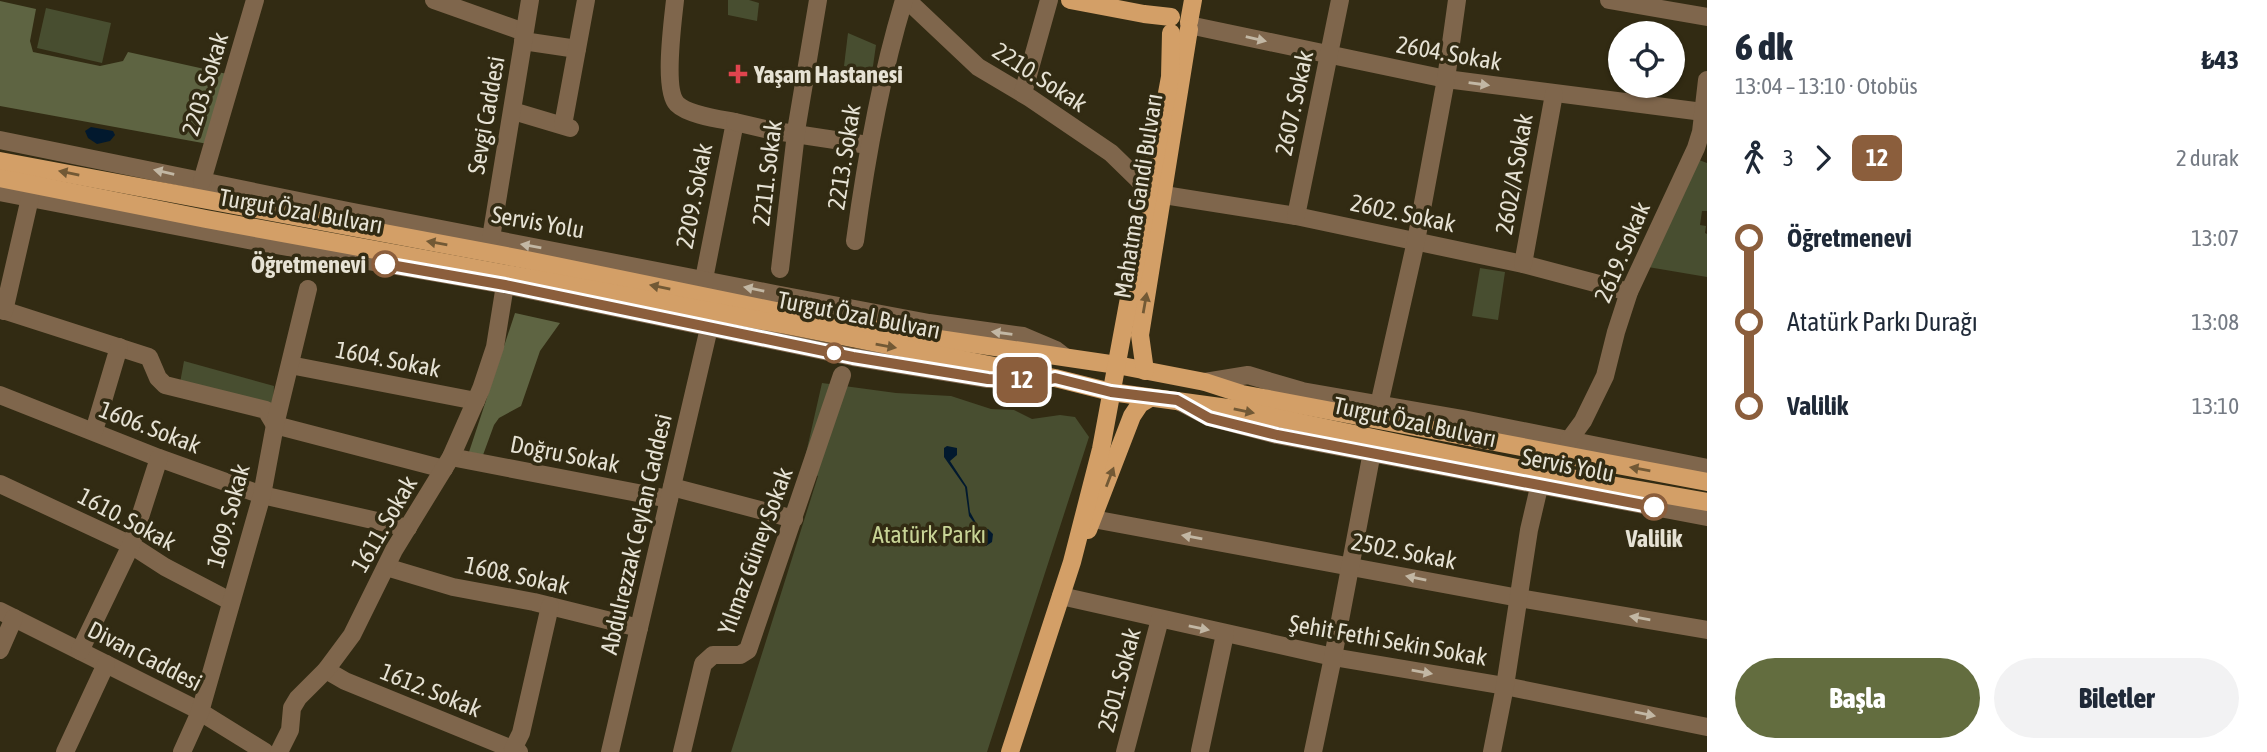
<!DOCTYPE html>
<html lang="tr">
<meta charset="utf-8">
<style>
body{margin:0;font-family:"Asap Condensed",sans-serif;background:#f2f2f3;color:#1f2937;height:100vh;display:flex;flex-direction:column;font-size:26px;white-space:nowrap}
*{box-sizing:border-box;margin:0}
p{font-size:23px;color:#747a83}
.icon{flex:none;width:38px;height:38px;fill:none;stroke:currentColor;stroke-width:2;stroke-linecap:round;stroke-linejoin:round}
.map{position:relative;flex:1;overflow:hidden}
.sheet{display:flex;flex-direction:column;background:#fff;width:560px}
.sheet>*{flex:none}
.badge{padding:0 14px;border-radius:10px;font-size:24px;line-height:46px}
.buttons{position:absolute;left:1608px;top:21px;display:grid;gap:14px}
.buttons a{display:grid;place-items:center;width:77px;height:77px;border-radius:50%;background:#fff;box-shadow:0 2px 5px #0004;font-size:35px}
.map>.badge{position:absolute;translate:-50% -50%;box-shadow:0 0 0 4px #fff}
.legs{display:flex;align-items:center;gap:10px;height:77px;padding:0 28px;font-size:23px}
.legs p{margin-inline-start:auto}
.summary{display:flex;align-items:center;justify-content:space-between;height:119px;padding:0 28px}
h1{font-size:38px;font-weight:800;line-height:52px}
.primary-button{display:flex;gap:14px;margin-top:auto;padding:14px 28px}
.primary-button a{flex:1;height:80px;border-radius:42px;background:#636d3f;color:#fff;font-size:28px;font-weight:800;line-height:80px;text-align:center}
.primary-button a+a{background:#f2f2f3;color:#1f2937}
ul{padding:0 28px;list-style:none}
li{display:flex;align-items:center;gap:24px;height:84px;font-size:26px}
li i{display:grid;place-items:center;width:10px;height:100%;margin:0 9px;background:currentColor}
li i::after{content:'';width:18px;height:18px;margin:-9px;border:5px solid;border-radius:50%;background:#fff}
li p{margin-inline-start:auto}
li:first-child i{background:linear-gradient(#0000 50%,currentColor 0)}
li:last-child i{background:linear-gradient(currentColor 50%,#0000 0)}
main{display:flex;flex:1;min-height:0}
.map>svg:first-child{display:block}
.green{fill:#484e30}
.forest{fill:#5e6442}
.water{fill:#02192e}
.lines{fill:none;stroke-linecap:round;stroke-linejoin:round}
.minor{stroke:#7f664c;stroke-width:18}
.major{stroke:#d39f67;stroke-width:18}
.oneway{fill:#c2b7a4}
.oneway2{fill:#725935}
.line-1-casing{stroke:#fff;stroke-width:16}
.line-1{stroke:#8b5e3c;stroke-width:10}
.health-dot{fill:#e0444e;stroke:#322b13;stroke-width:2.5}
.stop-1-dot{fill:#fff;stroke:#8b5e3c;stroke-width:3.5}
.labels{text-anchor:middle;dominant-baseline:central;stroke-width:7;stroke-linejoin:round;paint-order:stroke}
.street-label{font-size:24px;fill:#e6e2d4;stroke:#322b13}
.poi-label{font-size:24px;font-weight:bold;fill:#e6e2d4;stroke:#322b13;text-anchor:start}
.stop-label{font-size:24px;font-weight:bold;fill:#e6e2d4;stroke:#322b13;text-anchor:end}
.park-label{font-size:24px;fill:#c8d496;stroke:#322b13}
</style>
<main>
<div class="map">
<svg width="1707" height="752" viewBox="0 0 1707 752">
<rect width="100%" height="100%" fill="#322b13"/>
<g class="green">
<polygon points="728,0 749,0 759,3 757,21 728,15"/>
<polygon points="46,8 111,23 102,63 37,48"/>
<polygon points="848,33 876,45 872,73 844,66"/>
<polygon points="1699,160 1707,163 1707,211 1702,211 1700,225 1706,226 1705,233 1707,234 1707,277 1648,267"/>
<polygon points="1480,268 1505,272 1498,320 1472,316"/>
<polygon points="184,361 274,386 273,405 180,383"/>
<polygon points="822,383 896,393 951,396 991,409 1014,410 1032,419 1060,415 1075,417 1089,437 987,752 731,752 818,476 802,471"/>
</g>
<g class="forest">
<polygon points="0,1 36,9 30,41 33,52 100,66 123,61 128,52 227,74 208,144 0,106"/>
<polygon points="515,313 560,323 540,351 521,406 499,418 494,425 483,455 469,452"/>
</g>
<g class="water">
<polygon points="91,127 113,131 115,135 110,141 97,144 88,138 85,131"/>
<polygon points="947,446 957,448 957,455 950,461 967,487 970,512 980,530 988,529 993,534 992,542 986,546 982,544 975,524 969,516 965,487 944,457 944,448"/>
</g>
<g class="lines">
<g class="minor">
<polyline points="434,0 524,32"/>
<path d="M 675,0 C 673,20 663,90 677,104 C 688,115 719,119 735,122 L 704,279"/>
<polyline points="907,0 978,67 1030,98 1111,153 1149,190"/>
<polyline points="1609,0 1707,17"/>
<polyline points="1189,25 1446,79 1703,112"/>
<polyline points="523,41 577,49"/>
<polyline points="1023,93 1049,0"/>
<polyline points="513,111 570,128"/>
<polyline points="735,122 769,130 868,145"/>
<polyline points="563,125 586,0"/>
<polyline points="0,140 348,211 775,294 929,323 1023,336 1056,350 1065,357"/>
<polyline points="202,181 255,0"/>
<polyline points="0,192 248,240 505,285 853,357 988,379 1043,381"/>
<polyline points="1164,195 1296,216 1523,264 1629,292"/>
<polyline points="1296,216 1340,0"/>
<polyline points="491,238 530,0"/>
<path d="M 855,241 C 866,159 880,79 904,0"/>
<polyline points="1523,264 1554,94"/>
<polyline points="780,269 797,125 818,0"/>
<polyline points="0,309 149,357 158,378 165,385 266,410 275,425 444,469"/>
<polyline points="4,311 30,198"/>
<polyline points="290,365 476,401"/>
<polyline points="1205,382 1248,375 1302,391 1463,419 1707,468"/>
<polyline points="0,395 159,458 262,495 408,528"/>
<polyline points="1180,402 1209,417 1277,435 1707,517"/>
<polyline points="1379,405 1416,241 1446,79 1457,0"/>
<polyline points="94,431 119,347"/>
<polyline points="1569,440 1583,421 1605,376 1616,332 1629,292 1696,148 1701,132 1707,80"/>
<polyline points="451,457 669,499"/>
<polyline points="0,484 131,545 165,567 230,601"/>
<polyline points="672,487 794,519"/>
<polyline points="1093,519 1519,598 1707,630"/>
<polyline points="386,567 453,587 534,602 639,628"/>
<polyline points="1061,596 1333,657 1505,686 1707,727"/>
<polyline points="0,611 194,708 265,752"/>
<polyline points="0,650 14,618"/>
<polyline points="80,651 131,545 159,458"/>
<polyline points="326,670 345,681 519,752"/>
<polyline points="513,749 521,733 550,606"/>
<polyline points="1200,751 1225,634"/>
<polyline points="65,752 106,664"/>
<polyline points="182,752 200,712 262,495 275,425 308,289"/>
<polyline points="279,752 290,730 292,708 298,698 326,670 352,635 394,550 451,457 481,389 495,347 505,285"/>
<polyline points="610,752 709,328"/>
<polyline points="682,752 703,664 713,655 740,655 748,650 842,375"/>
<polyline points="1125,752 1160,619"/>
<polyline points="1313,752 1333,657 1372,452"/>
<polyline points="1492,752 1505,686 1529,530 1540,483"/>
</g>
<g class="major">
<polyline points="1070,0 1144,14 1171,17"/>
<polyline points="1189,22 1193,0"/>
<polyline points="0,161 517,258 844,325 1117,365 1205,382 1242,394 1707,482"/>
<polyline points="0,178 206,219 786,325 1055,378 1111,392 1235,409 1531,471 1707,502"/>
<polyline points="1145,371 1140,335 1189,29"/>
<polyline points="1088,530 1132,416 1140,404 1150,398"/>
<polyline points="1010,752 1072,562 1101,449 1170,77 1171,33"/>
</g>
</g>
<defs><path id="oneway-solid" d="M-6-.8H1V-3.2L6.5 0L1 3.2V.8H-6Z" transform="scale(1.75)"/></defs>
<g class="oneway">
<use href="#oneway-solid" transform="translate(1256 39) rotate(13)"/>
<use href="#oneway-solid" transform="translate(1479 84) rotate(8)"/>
<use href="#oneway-solid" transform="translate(164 172) rotate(-167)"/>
<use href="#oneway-solid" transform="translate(531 246) rotate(-170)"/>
<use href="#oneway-solid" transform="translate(754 289) rotate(-168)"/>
<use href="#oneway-solid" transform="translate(1002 333) rotate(-172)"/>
<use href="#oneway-solid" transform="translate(1192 537) rotate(-170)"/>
<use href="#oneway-solid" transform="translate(1416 578) rotate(-169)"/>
<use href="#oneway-solid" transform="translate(1640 618) rotate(-170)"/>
<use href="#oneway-solid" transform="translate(1199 628) rotate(12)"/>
<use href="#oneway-solid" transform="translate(1422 672) rotate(10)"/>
<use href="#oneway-solid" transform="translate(1645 714) rotate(11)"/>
</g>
<g class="oneway2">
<use href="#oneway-solid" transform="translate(69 173) rotate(-169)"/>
<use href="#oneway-solid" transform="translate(437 243) rotate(-170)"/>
<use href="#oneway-solid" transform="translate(660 287) rotate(-169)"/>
<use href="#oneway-solid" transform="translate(1145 303) rotate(-80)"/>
<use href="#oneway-solid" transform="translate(886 346) rotate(10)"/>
<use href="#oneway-solid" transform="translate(1244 411) rotate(12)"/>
<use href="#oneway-solid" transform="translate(1640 469) rotate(-170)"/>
<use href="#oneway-solid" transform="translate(1110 477) rotate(-69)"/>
</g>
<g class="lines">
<g class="line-1-casing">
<polyline id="line-1" points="385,264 505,285 853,357 988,379 1043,381 1055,378 1111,392 1177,400 1209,418 1277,435 1654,507"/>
</g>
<use href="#line-1" class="line-1"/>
</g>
<path class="health-dot" d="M734.5 63.5h7v7h7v7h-7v7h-7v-7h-7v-7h7z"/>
<g class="stop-1-dot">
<circle cx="385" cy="264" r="12"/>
<circle cx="834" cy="353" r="9"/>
<circle cx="1654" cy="507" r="12"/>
</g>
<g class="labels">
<g class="street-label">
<text transform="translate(1449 53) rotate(10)">2604. Sokak</text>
<text transform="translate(1040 77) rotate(33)">2210. Sokak</text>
<text transform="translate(205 84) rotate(-73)">2203. Sokak</text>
<text transform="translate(1294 103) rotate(-78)">2607. Sokak</text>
<text transform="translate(486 115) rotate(-80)">Sevgi Caddesi</text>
<text transform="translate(844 157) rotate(-81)">2213. Sokak</text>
<text transform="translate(767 173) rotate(-83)">2211. Sokak</text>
<text transform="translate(1514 174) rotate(-80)">2602/A Sokak</text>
<text transform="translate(694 196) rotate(-79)">2209. Sokak</text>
<text transform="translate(1138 196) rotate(-81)">Mahatma Gandi Bulvarı</text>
<text transform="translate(301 211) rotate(10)">Turgut Özal Bulvarı</text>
<text transform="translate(1403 213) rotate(12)">2602. Sokak</text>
<text transform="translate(538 222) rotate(10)">Servis Yolu</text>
<text transform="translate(1622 252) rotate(-67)">2619. Sokak</text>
<text transform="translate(859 315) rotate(11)">Turgut Özal Bulvarı</text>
<text transform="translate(388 359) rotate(11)">1604. Sokak</text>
<text transform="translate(1415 422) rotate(12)">Turgut Özal Bulvarı</text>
<text transform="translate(150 427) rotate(21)">1606. Sokak</text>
<text transform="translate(565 454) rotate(11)">Doğru Sokak</text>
<text transform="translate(1568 465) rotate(11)">Servis Yolu</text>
<text transform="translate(228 516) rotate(-75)">1609. Sokak</text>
<text transform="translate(127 519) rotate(28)">1610. Sokak</text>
<text transform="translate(384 524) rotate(-60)">1611. Sokak</text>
<text transform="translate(636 534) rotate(-77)">Abdulrezzak Ceylan Caddesi</text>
<text transform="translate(755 551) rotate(-70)">Yılmaz Güney Sokak</text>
<text transform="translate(1404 551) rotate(11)">2502. Sokak</text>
<text transform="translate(517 575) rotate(12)">1608. Sokak</text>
<text transform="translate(1388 640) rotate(10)">Şehit Fethi Sekin Sokak</text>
<text transform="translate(145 656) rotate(27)">Divan Caddesi</text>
<text transform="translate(1119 680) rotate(-75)">2501. Sokak</text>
<text transform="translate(431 690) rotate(22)">1612. Sokak</text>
</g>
<g class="poi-label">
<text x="754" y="74">Yaşam Hastanesi</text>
</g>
<g class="stop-label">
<text x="366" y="264">Öğretmenevi</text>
<text x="1654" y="538" text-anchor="middle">Valilik</text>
</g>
<g class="park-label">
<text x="929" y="534">Atatürk Parkı</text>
</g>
</g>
</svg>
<div class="buttons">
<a><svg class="icon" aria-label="locate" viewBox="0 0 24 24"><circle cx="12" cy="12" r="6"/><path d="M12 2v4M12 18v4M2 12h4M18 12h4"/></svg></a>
</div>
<b class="badge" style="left:1022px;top:380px;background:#8b5e3c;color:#fff">12</b>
</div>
<section class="sheet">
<div class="summary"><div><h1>6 dk</h1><p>13:04 – 13:10 · Otobüs</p></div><b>₺43</b></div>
<div class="legs"><svg class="icon" aria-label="walk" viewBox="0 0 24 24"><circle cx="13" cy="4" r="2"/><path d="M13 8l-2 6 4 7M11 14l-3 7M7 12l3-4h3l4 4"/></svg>3<svg class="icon" aria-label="forward" viewBox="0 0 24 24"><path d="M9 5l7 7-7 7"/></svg><b class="badge" style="background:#8b5e3c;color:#fff">12</b><p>2 durak</p></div>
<ul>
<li><i style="color:#8b5e3c"></i><b>Öğretmenevi</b><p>13:07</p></li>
<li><i style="color:#8b5e3c"></i><span>Atatürk Parkı Durağı</span><p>13:08</p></li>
<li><i style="color:#8b5e3c"></i><b>Valilik</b><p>13:10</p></li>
</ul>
<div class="primary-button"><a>Başla</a><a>Biletler</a></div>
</section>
</main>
